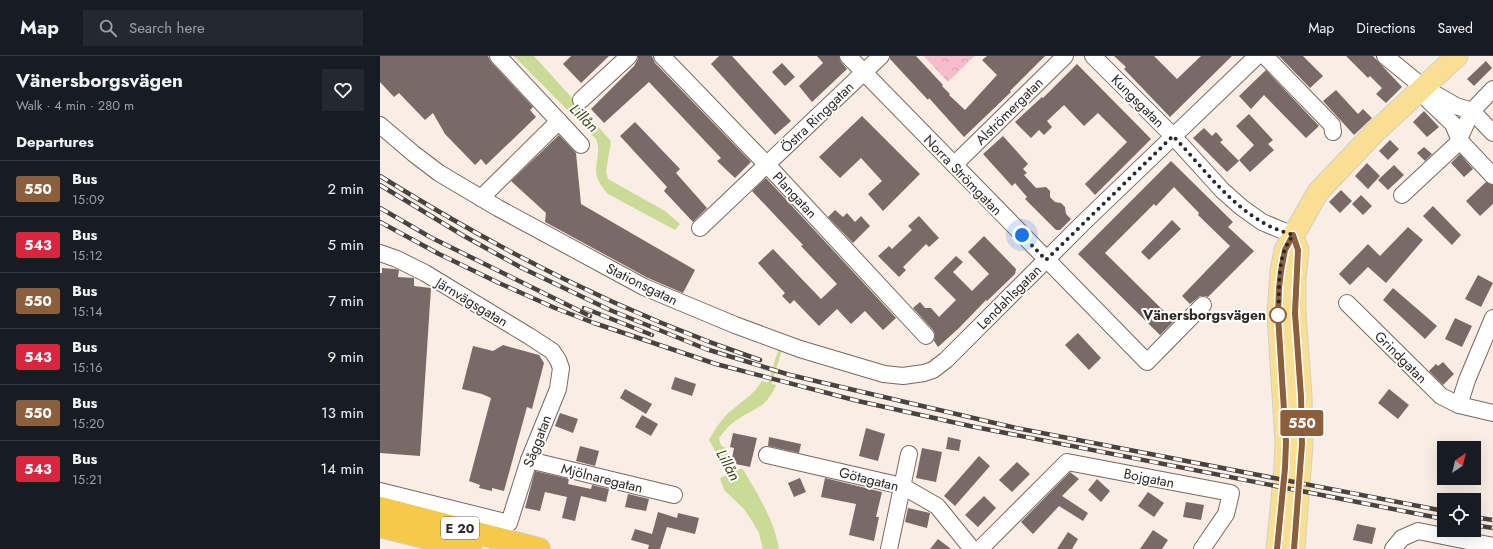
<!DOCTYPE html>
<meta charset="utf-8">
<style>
body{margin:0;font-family:Jost,sans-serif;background:#242831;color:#f1f3f6;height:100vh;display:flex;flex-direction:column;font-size:15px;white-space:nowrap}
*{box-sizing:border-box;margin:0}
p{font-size:13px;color:#9ea1a6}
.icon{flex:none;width:22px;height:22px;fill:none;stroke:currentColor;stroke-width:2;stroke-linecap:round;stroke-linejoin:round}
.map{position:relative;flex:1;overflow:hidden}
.sheet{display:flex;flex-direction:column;background:#171b24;width:380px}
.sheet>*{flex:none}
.badge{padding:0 8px;border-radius:3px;font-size:14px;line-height:26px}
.needle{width:26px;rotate:35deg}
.controls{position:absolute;left:1057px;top:385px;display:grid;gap:8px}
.controls a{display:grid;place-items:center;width:44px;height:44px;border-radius:0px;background:#171b24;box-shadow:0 4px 16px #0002;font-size:20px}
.you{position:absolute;width:20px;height:20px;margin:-10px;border:3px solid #fff;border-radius:50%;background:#1a73e8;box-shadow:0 0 0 6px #1a73e833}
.map>.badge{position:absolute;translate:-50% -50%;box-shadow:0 0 0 2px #fff}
h2{padding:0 16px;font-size:15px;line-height:36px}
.round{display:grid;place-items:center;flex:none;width:42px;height:42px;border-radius:0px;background:#242831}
.headline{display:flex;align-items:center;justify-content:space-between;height:68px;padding:0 16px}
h1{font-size:19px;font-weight:700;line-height:30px}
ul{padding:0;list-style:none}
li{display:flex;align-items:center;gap:12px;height:56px;padding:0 16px;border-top:1px solid #363941}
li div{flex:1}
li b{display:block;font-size:15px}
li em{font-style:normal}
li .badge{min-width:44px;font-weight:700;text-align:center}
header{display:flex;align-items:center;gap:24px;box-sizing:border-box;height:56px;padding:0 20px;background:#171b24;border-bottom:1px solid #363941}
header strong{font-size:19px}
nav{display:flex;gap:22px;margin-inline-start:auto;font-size:14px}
.search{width:280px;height:36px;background:#242831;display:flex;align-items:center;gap:10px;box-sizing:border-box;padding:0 14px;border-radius:0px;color:#9ea1a6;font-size:15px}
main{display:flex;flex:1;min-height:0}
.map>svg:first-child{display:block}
.park{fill:url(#park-crowns)}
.water{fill:#cada97}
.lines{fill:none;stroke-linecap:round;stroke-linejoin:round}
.stream{stroke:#cada97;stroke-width:3.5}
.building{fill:#796a68}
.minor-casing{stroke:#756a61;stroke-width:18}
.major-casing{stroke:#d1d0cf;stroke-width:23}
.highway-casing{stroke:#d1d0cf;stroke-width:24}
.minor{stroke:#fff;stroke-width:16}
.major{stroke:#f9df92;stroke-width:21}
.highway{stroke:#f5c94a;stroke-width:22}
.rail-casing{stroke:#49433f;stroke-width:4.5}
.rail{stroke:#fff;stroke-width:3;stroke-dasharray:9;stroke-linecap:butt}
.line-casing{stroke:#fff;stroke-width:9}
.line{stroke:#8b5e3c;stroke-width:6}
.walk{stroke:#2d2825;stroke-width:4;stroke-dasharray:0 7.2}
.stop-dot{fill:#fff;stroke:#8b5e3c;stroke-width:2}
.labels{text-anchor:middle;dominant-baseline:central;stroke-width:4;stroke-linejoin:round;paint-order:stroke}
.shield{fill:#fff;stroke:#6c6866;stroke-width:1}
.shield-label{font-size:13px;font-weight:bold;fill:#2d2825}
.street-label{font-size:14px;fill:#2d2825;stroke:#fff}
.stop-label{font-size:14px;font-weight:bold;fill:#2d2825;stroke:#fff;text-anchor:end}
.water-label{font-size:15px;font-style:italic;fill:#384210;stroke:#fff}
</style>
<header>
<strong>Map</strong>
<div class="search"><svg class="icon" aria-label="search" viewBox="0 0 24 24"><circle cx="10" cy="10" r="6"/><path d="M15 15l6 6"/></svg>Search here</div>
<nav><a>Map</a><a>Directions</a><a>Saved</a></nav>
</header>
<main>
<section class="sheet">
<div class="headline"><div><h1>Vänersborgsvägen</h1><p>Walk · 4 min · 280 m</p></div><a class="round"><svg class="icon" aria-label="heart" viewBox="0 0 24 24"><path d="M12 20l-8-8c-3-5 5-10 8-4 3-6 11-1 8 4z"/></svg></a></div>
<h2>Departures</h2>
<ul>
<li><span class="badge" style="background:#8b5e3c;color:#fff">550</span><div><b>Bus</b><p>15:09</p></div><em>2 min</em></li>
<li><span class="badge" style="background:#d7263d;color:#fff">543</span><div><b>Bus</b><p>15:12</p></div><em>5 min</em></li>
<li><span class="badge" style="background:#8b5e3c;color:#fff">550</span><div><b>Bus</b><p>15:14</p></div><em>7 min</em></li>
<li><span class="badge" style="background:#d7263d;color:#fff">543</span><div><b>Bus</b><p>15:16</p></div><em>9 min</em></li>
<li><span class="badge" style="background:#8b5e3c;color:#fff">550</span><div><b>Bus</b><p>15:20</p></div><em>13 min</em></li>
<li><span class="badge" style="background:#d7263d;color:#fff">543</span><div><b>Bus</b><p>15:21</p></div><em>14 min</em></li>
</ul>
</section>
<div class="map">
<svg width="1113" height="493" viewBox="0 0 1113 493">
<defs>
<pattern id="park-crowns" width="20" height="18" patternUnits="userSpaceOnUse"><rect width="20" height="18" fill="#f7bccc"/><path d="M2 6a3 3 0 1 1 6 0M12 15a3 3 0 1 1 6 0" fill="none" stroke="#d4a2af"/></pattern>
</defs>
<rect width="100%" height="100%" fill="#faede4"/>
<polygon class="park" points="544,0 594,0 568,26"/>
<g class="water">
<path d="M 134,0 L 154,0 L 231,85 L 226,115 L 228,123 L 285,155 L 300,168 L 295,174 L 228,138 C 223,132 216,124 216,115 C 216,104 221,94 216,83 Z"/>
<path d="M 382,325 L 396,329 C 385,355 373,351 354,366 C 348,370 343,377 339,382 C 340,388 341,391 347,392 L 349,409 L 344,411 L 329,384 C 335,373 343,361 352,354 C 365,343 373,339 382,325 Z"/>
<path d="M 362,412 C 377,437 394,463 399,493 L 383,493 L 379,477 L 372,465 L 364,453 L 344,434 L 340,422 Z"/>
</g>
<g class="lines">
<g class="stream">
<polyline points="386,330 390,327 400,294"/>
<polyline points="345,406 354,421"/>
</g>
</g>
<g class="building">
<polygon points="0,0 108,0 111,6 153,51 150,54 156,61 106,109 101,103 95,109 65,78 53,57 45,64 19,37 14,41 0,26"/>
<polygon points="191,0 229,0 201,27 183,8"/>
<polygon points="258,0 272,0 275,7 371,106 355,122 337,105 341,102 269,26 224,67 211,53 254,10 258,3"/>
<polygon points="339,0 352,0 411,65 395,79 331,8"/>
<polygon points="437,0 459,0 461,6 467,13 432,46 419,30 443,7"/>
<polygon points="510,0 536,0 563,29 562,30 570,38 569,39 585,54 617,19 602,4 607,0 665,0 630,35 631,36 584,81 549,42 548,44 510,3"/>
<polygon points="734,0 774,0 797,23 821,0 852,0 790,61 744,13 746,11"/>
<polygon points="899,0 923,0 943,20 930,32"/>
<polygon points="966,0 993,0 1022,31 1006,47 996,38 1002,32 990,20 988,22"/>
<polygon points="1106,5 1112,12 1094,30 1087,23"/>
<polygon points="402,7 415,21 405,30 392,16"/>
<polygon points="697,8 771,83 715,139 705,128 747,86 718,57 704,70 684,49 667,65 672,71 664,79 659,74 651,82 635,66 662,41 663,42"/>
<polygon points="886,14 939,70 926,82 884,39 871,53 859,40"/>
<polygon points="956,34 978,58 983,53 992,62 974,79 943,45"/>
<polygon points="1044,55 1059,71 1047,81 1033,66"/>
<polygon points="869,58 893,84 888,88 894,94 870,116 859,104 874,89 856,70"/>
<polygon points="482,60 540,118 503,155 488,138 502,125 481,102 460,122 439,101"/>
<polygon points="255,66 300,113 296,117 327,152 313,166 284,135 287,131 240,80"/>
<polygon points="824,72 832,80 836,76 843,84 840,86 859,105 847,116 813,82"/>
<polygon points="179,79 196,97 201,148 315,214 303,237 268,222 165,166 166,157 131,125"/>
<polygon points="623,80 648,108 643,113 647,117 644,119 656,132 666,131 670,135 670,141 675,146 681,147 685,151 686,158 691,163 680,174 676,174 645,143 647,141 635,127 632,130 603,98"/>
<polygon points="1010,84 1019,93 1008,104 999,95"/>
<polygon points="1044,91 1052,98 1045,105 1037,97"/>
<polygon points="1080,98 1093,113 1084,121 1071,107"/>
<polygon points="791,105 853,166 848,171 874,195 828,241 825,240 820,240 810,248 802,240 850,190 818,159 819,157 794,131 776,150 774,148 725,197 794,265 780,279 698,198"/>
<polygon points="987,107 1000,120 988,133 975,120"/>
<polygon points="1014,109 1024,119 1008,134 998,124"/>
<polygon points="386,122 516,262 503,274 485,255 471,268 457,253 439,270 414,244 410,248 402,240 405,237 378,207 393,193 441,243 457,228 421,190 423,189 372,135"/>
<polygon points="1106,126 1113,129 1113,148 1100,160 1086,145"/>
<polygon points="961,134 972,145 960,157 949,146"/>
<polygon points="981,139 992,150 983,159 972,148"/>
<polygon points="1053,150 1081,179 1072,189 1043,160"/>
<polygon points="455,154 463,161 467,157 475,166 481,160 490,170 473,187 448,161"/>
<polygon points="539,160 559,182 549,191 546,188 523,211 526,214 519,221 498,200 509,190 512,193 532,174 528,170"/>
<polygon points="792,164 801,173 769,204 761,196"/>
<polygon points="1028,171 1043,184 1006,227 988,211 970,229 959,218 988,188 1000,200"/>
<polygon points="604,180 636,213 635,218 607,245 606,244 579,272 558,291 554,285 555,278 553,274 533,252 540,246 545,252 551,252 559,261 576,244 554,222 576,200 583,206 573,216 592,235 609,218 588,196"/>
<polygon points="2,212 15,213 19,214 18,221 34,222 34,230 51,232 40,400 0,397 0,217 2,217"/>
<polygon points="1098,219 1113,227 1101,251 1085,243"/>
<polygon points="1013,232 1057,270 1045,283 1003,244"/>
<polygon points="1075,262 1092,270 1082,291 1065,283"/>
<polygon points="698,277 721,302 709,314 685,289"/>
<polygon points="123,289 159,299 164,307 152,353 147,351 124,435 112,432 112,435 99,432 100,429 89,425 111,342 102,338 82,333 93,290 113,295"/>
<polygon points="1063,306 1074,318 1063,329 1049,315 1056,308 1058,310"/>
<polygon points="295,321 316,328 312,340 291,333"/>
<polygon points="245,333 272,348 266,358 240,342"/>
<polygon points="1009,333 1029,349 1018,363 998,347"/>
<polygon points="180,357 198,363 193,377 175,370"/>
<polygon points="262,359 278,368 271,380 255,371"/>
<polygon points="486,372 505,378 498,405 479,400"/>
<polygon points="353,377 377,382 370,411 351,407 354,392 350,391"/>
<polygon points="389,381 421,388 419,397 388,390"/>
<polygon points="568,381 581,384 579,395 566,393"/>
<polygon points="200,390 219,395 215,410 196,405"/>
<polygon points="542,392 562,396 556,426 536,422"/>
<polygon points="599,400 610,410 575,450 564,440"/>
<polygon points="637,406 650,418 632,436 619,424"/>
<polygon points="155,415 189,423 188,428 211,433 212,429 229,433 226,446 201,440 195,465 182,462 187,441 165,436 160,455 145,452"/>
<polygon points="690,416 699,423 682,440 708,457 703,465 679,450 653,478 641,466"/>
<polygon points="420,422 426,436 414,441 408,427"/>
<polygon points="445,422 502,436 496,461 499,461 494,485 469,479 476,448 441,441"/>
<polygon points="717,423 730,435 721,446 708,434"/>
<polygon points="768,436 784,447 774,461 758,450"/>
<polygon points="248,438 269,443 266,455 245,451"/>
<polygon points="604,440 616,452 598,471 585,459"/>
<polygon points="806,446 824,449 821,464 803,461"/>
<polygon points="528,452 550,457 547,472 525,466"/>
<polygon points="278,456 297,462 298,457 319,462 315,478 287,471 280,493 268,493 269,489 251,484 255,473 272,478"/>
<polygon points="977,468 996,472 992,488 973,484"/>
<polygon points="773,474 788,484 782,493 760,493"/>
<polygon points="688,476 698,483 692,493 677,493"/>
<polygon points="558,483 571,493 550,493"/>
</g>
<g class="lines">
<g class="minor-casing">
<g id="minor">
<polyline points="118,0 201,89"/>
<polyline points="282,0 392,114 546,280"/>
<polyline points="468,0 767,306 823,249"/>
<polyline points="713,0 793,80 842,134 861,151 882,166 913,179"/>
<polyline points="885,0 952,69 953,76"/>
<polyline points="1005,0 1043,31 1076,50 1092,55 1113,77"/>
<polyline points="1044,32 1048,44 1073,68 1080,85 1113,120"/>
<polyline points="201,44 249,0"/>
<polyline points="0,69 34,98 59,117 118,152 264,231 355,269 420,293 504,318 523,320 544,317 553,314 566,304 703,167 877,0"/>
<polyline points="1079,83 1092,55 1113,33"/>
<polyline points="574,109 685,0"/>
<polyline points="1022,139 1080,85"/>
<polyline points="101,142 179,65"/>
<polyline points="320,172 501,0"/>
<polyline points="0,197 17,203 45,217 149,280 172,295 178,304 181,312 178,333 149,404 129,467 0,435"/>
<polyline points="967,247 1061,340 1079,349 1113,357"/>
<polyline points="1079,349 1087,324 1113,262"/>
<polyline points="387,399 522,430 557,450 592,493"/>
<polyline points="149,404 294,439"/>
<polyline points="509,493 529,398"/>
<polyline points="600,493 687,406 851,437 846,458 822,493"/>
<polyline points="1013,493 1022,482 1038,475 1113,490"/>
</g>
</g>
<g class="major-casing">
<g id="major">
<polyline points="897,493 905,412 906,386 898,259 901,215 905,194 938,136 995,76 1077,0"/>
<polyline points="914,493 922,388 921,340 915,257 915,222 918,194 914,184"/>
</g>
</g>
<g class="highway-casing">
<g id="highway">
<polyline points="0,452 159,493"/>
<polyline points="0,470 91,493"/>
</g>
</g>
<use href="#minor" class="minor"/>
<use href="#major" class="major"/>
<use href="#highway" class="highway"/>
<g class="rail-casing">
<g id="rail">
<path d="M 0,120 C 122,196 244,258 380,304"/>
<polyline points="0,129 84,180 142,212 230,254 326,293 410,319 636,372 1064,455"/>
<polyline points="0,152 50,181 210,260"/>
<polyline points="0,166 59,198 119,227 175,252 214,267 336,308 478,345 590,370 1064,463"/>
<polyline points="204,252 272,279"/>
<polyline points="1094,461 1113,464"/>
<polyline points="1094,469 1113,472"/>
</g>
</g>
<use href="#rail" class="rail"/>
</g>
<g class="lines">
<g class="line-casing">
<polyline id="line" points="897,493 905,412 906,386 898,259 899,232 901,215 905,194 913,179 918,194 915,257 921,340 922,388 914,493"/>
</g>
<use href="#line" class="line"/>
<path class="walk" d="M 642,179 L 666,204 L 793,80 C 821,109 846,145 882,166 C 891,172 902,175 913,179 C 910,184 907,188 905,193 C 897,213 900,238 898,259"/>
</g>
<circle class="stop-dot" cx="898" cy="259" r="8"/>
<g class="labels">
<rect class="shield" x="61" y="461" width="38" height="22" rx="3"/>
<g class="shield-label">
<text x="80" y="472">E 20</text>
</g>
<g class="street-label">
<text transform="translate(758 45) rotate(45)">Kungsgatan</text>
<text transform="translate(629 55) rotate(-45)">Alströmergatan</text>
<text transform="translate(437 61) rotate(-44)">Östra Ringgatan</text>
<text transform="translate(583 119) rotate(46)">Norra Strömgatan</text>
<text transform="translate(415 139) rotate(47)">Plangatan</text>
<text transform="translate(262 228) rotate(26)">Stationsgatan</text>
<text transform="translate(629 241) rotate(-45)">Lendahlsgatan</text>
<text transform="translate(92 246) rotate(31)">Järnvägsgatan</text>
<text transform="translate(1021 301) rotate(45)">Grindgatan</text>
<text transform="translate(157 385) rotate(-69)">Såggatan</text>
<text transform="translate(222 422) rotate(14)">Mjölnaregatan</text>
<text transform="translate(769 422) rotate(11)">Bojgatan</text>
<text transform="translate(489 423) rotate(14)">Götagatan</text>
</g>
<g class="stop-label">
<text x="886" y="259">Vänersborgsvägen</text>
</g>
<g class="water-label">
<text transform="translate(204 62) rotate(45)">Lillån</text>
<text transform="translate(348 409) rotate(61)">Lillån</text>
</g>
</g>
</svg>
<div class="controls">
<a><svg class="needle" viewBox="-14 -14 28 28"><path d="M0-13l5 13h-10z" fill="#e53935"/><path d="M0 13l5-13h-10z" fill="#9ea1a6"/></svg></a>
<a><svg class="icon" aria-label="locate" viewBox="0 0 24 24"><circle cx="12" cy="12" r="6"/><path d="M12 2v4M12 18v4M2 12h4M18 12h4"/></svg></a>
</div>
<div class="you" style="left:642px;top:179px"></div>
<b class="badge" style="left:922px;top:367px;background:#8b5e3c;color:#fff">550</b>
</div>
</main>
